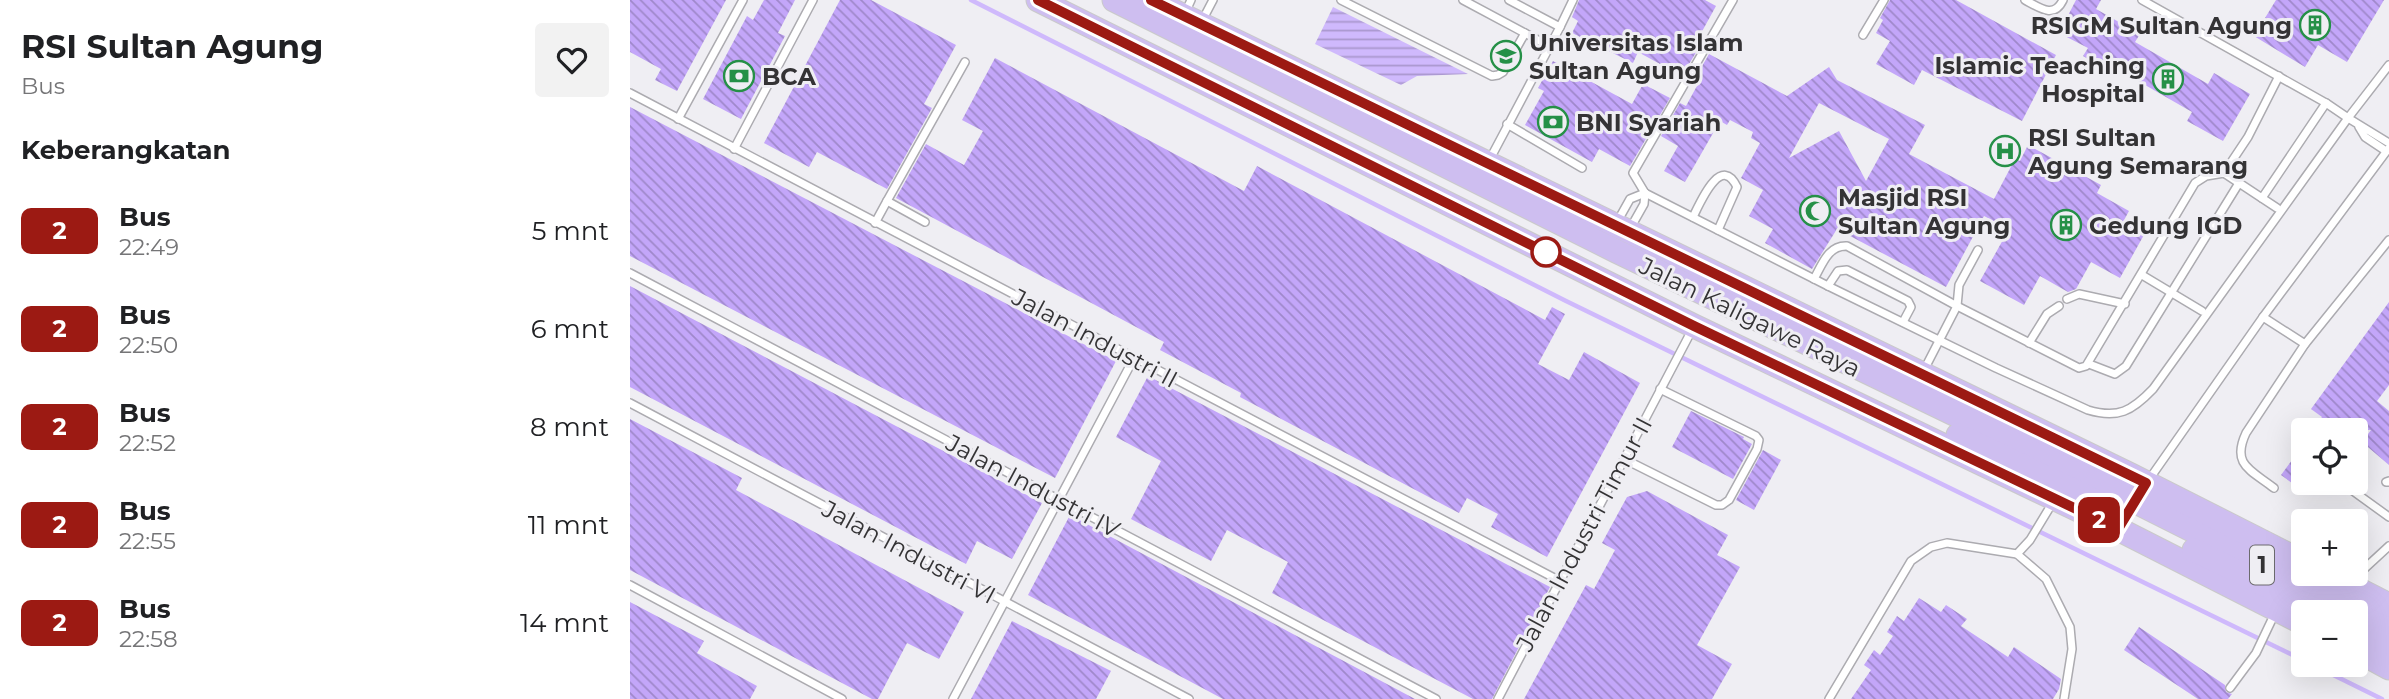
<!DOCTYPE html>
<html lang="id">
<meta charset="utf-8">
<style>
body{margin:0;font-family:Montserrat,sans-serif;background:#f2f2f2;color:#202124;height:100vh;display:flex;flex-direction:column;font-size:26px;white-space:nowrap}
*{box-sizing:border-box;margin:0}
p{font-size:23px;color:#757577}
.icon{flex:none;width:38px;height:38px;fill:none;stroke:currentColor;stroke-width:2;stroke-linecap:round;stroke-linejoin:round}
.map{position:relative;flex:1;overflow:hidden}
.side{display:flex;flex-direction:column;background:#fff;width:630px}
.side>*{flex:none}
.badge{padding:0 14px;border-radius:10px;font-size:24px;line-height:46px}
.fabs{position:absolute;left:1661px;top:418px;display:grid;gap:14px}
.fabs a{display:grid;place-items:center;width:77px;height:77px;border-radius:7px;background:#fff;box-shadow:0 7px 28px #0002;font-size:35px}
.map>.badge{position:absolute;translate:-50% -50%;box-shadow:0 0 0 4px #fff}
h2{padding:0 21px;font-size:26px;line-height:63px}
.round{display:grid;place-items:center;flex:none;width:74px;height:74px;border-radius:7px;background:#f2f2f2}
.headline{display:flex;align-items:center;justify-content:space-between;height:119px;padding:0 21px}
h1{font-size:33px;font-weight:700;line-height:52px}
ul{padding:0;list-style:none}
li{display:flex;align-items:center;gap:21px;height:98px;padding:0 21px}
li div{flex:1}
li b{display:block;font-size:26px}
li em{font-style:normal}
li .badge{min-width:77px;font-weight:700;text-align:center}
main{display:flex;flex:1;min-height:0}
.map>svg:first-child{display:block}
.water{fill:url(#water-rules)}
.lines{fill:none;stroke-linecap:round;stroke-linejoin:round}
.stream{stroke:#cfb9fc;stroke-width:4.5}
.building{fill:url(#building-back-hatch);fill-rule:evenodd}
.service-casing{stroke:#acabb0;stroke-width:10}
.trunk-casing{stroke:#cacaca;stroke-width:25}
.service{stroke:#fff;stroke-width:7}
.trunk{stroke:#cebef0;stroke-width:23}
.line-casing{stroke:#fff;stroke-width:16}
.line{stroke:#9c1a13;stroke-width:10}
.stop-dot{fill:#fff;stroke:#9c1a13;stroke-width:3.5}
.labels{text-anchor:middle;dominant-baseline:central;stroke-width:6;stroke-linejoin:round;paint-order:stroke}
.shield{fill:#efeef3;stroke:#6c6b6e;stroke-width:2}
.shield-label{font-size:23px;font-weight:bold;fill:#343335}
.poi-label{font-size:24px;font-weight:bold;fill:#343335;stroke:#efeef3;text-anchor:start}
.street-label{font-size:24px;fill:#343335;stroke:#efeef3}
</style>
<main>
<section class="side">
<div class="headline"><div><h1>RSI Sultan Agung</h1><p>Bus</p></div><a class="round"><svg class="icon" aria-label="heart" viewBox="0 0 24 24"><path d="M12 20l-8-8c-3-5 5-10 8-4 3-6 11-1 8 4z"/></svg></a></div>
<h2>Keberangkatan</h2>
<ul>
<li><span class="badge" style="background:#9c1a13;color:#fff">2</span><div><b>Bus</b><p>22:49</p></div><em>5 mnt</em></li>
<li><span class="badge" style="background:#9c1a13;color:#fff">2</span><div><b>Bus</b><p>22:50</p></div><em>6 mnt</em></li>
<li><span class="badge" style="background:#9c1a13;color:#fff">2</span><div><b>Bus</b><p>22:52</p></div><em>8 mnt</em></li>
<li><span class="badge" style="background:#9c1a13;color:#fff">2</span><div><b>Bus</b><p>22:55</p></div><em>11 mnt</em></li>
<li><span class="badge" style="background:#9c1a13;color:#fff">2</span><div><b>Bus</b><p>22:58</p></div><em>14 mnt</em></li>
</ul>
</section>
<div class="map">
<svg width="1759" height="699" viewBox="0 0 1759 699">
<defs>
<pattern id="water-rules" width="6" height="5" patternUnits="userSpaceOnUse" patternTransform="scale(1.75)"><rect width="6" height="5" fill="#cfb9fc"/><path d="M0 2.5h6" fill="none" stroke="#a997cd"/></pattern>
<pattern id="building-back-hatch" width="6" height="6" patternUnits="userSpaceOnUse" patternTransform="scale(1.75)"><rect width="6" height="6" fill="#c3a6f9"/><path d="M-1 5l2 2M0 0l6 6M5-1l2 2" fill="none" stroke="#9f88ca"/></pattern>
</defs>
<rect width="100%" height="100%" fill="#efeef3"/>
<polygon class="water" points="703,7 838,74 787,76 771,85 685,44"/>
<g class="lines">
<g class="stream">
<polyline points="341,0 936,301 1673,660"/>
<polyline points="1683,665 1752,699"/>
</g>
</g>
<g class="building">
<polygon points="0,0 96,0 47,91 25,80 31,69 0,52"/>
<polygon points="134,0 165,0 148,33 155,36 111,119 73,99 117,16 123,20"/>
<polygon points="210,0 241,0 326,45 294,104 302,108 257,189 187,152 179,167 134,143"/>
<polygon points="949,0 1075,0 1086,6 1064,46 1068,49 1052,76 1008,52 1003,63 942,33 948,21 942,17"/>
<polygon points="1260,0 1326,0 1426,55 1392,121 1292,70 1284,85 1246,64 1260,41 1246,33 1253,20 1250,18"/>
<polygon points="1446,0 1471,0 1466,9 1510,34 1505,42 1578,84 1584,73 1620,94 1593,141 1557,121 1562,112 1489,70 1486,75 1475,69 1470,76 1454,67 1458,59 1453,56 1458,48 1429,33"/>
<polygon points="1646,0 1754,0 1717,62 1688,45 1675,67 1624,36"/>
<path d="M 1079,54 L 1157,96 L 1199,67 L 1207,80 L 1295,125 L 1279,154 L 1364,199 L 1385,159 L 1390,161 L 1398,145 L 1471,185 L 1467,193 L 1499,211 L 1493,222 L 1515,233 L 1490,278 L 1461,262 L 1446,289 L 1438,292 L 1410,276 L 1394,305 L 1350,281 L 1379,229 L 1354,216 L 1316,287 L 1207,229 L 1182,269 L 1135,243 L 1143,229 L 1119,216 L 1133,190 L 1111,178 L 1130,143 L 1121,138 L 1123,132 L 1100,120 L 1097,125 L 1090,121 L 1055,182 L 1034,171 L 1048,146 L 1031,136 L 1050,103 L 1056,106 L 1068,84 L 1063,82 ZM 1189,103 L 1259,139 L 1236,181 L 1209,131 L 1159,158 Z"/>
<polygon points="365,58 614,191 627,166 915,320 922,307 935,314 908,364 939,380 954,352 1010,383 917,557 861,527 868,514 837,498 829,513 610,397 611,393 530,350 534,342 266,198 296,144 334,165 353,131 332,120"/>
<polygon points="923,61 1002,104 1013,84 1040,98 1000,166 969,149 962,162 895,125 914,91 908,88"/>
<polygon points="0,107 486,361 425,478 0,256"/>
<polygon points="0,286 412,503 382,559 347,541 336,564 0,387"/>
<polygon points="1759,302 1759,385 1747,401 1759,411 1759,465 1732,442 1741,430 1683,430 1692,417 1681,409"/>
<polygon points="518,376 920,587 862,699 843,699 642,593 658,562 597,530 581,561 501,519 531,461 486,437"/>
<polygon points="1061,411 1114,437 1113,439 1122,444 1103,479 1042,447"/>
<polygon points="0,419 112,478 106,490 334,612 309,659 277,643 248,699 242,699 0,570"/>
<polygon points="1673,445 1673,491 1651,475"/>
<polygon points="1133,450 1151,460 1124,510 1106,500"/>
<polygon points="1017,491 1098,535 1087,555 1110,567 1067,645 1102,664 1082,699 894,699 956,585 964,589 985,550 972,543 997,497"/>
<polygon points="440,515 498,546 785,699 593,699 398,595"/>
<polygon points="1289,598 1311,612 1316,605 1337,619 1331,626 1378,657 1384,647 1431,679 1429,689 1423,699 1221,699 1241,670 1234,665 1244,650 1250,655 1263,636 1257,632 1267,616 1274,621"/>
<polygon points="0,602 74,641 67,653 127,686 120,699 0,699"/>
<polygon points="382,621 481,671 466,699 341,699"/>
<polygon points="1509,627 1595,685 1596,692 1602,694 1598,699 1568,699 1494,650"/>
</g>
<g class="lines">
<g class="service-casing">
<g id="service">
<polyline points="711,0 862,76 868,75 873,72 895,33"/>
<polyline points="833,0 919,46"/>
<polyline points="879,0 930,27 943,0"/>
<path d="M 1103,0 L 1003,173 L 1015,193 L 1198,286 L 1366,368 L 1458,410 C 1488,419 1502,411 1523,389 L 1718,118 L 1696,103 L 1512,0"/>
<path d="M 1395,0 C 1410,8 1424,19 1433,0"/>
<polyline points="555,13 561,0"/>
<polyline points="572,21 583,0"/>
<polyline points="1233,35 1254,0"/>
<polyline points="1759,65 1718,118 1759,143"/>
<polyline points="0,93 930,581"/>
<polyline points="48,119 113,0"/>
<polyline points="877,124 952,168"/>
<polyline points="1729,127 1735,137 1756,151"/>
<polyline points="104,149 183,0"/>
<polyline points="860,159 930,27"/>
<polyline points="1594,173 1647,208"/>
<polyline points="1632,198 1696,103"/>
<polyline points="257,201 335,62"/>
<path d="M 1063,217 C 1070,203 1091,153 1107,187 L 1088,230"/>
<polyline points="245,223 257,201 295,222"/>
<polyline points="986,224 1000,199 1015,193"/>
<polyline points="1001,227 1014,204 1015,193"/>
<polyline points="0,273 806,699"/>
<polyline points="1512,275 1572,311"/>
<path d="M 1184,279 C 1192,265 1198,245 1217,246 L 1327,306 L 1449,368 L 1456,366 L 1565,183 L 1576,176 L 1594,173 L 1618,137 L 1649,76"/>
<polyline points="1198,286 1208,271 1217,270 1278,301 1281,307 1273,322"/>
<polyline points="1437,299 1449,294 1495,304"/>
<polyline points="1633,317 1675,344"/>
<polyline points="1399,343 1417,314 1429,306"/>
<polyline points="1459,364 1485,374 1496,366 1609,183"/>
<polyline points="1294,370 1327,306 1329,285 1348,250"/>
<polyline points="0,403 559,699"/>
<polyline points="994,459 1086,505 1092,505 1099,500 1127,449 1129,440 1126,436 1030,389"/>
<polyline points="1518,481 1633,317 1759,148"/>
<polyline points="1759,481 1756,482 1759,482"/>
<polyline points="1712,483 1759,517"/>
<path d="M 1644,488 C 1621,470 1601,465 1616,433 L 1675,344 L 1759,240"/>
<polyline points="1387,554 1416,579 1440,627 1442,649 1434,699"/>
<polyline points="1721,581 1759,546"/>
<polyline points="0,585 212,699"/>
<polyline points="1600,688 1626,653 1645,613"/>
<polyline points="323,699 504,358"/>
<polyline points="868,699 1063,328"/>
<polyline points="1199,699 1281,561 1301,547 1317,543 1387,554 1400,540 1423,502"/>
</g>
</g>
<g class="trunk-casing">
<g id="trunk">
<polyline points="408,0 1064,326 1488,529 1673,623"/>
<polyline points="484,0 986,251 1490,494 1759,629"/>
<polyline points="521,0 1501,475 1673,562"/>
<polyline points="1328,435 1468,502"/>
<polyline points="1564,550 1690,612"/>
<polyline points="1698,574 1759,605"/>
<polyline points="1726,630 1759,647"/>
<polyline points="1726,650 1759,668"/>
</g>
</g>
<use href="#service" class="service"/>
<use href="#trunk" class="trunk"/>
</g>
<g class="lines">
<g class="line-casing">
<polyline id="line" points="408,0 1064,326 1488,529 1516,483 521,0"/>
</g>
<use href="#line" class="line"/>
</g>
<defs>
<g id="building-ring" transform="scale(1.575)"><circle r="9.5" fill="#efeef3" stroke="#259047" stroke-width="1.5"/><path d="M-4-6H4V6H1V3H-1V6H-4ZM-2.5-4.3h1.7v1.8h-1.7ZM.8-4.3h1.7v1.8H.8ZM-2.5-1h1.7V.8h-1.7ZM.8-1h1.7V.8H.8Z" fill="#259047"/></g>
<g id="university-ring" transform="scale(1.575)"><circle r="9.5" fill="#efeef3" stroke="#259047" stroke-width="1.5"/><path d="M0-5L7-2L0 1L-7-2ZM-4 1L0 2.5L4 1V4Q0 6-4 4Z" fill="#259047"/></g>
<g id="bank-ring" transform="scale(1.575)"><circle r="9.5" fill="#efeef3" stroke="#259047" stroke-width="1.5"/><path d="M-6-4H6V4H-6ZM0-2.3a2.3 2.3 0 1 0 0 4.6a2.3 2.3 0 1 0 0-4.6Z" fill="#259047"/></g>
<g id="hospital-ring" transform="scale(1.575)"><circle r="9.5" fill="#efeef3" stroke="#259047" stroke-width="1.5"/><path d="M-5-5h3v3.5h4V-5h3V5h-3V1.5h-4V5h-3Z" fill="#259047"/></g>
<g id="mosque-ring" transform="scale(1.575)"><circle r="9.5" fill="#efeef3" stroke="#259047" stroke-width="1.5"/><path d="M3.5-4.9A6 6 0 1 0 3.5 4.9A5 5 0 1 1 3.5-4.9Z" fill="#259047"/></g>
</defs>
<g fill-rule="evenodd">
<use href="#building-ring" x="1685" y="25"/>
<use href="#university-ring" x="876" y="56"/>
<use href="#bank-ring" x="109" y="76"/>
<use href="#building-ring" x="1538" y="79"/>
<use href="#bank-ring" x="923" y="122"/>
<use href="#hospital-ring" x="1375" y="151"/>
<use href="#mosque-ring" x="1185" y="211"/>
<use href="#building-ring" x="1436" y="225"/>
</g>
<circle class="stop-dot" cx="916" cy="252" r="14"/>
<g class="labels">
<rect class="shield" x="1620" y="545.5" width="24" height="39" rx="5"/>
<g class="shield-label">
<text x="1632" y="565">1</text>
</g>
<g class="poi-label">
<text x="1662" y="25" text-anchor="end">RSIGM Sultan Agung</text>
<text x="899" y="42">Universitas Islam<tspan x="899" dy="28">Sultan Agung</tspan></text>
<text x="1515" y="65" text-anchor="end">Islamic Teaching<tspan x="1515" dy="28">Hospital</tspan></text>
<text x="132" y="76">BCA</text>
<text x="946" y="122">BNI Syariah</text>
<text x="1398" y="137">RSI Sultan<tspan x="1398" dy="28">Agung Semarang</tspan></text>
<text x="1208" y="197">Masjid RSI<tspan x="1208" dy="28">Sultan Agung</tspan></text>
<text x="1459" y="225">Gedung IGD</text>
</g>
<g class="street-label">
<text transform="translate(1120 317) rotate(26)">Jalan Kaligawe Raya</text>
<text transform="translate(465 338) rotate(28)">Jalan Industri II</text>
<text transform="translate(403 486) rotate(28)">Jalan Industri IV</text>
<text transform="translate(954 534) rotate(-62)">Jalan Industri Timur II</text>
<text transform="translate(279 552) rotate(28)">Jalan Industri VI</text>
</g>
</g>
</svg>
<div class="fabs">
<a><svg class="icon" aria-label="locate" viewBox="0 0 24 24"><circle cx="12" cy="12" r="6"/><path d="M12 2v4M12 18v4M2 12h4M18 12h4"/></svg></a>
<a>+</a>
<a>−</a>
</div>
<b class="badge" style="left:1469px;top:520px;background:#9c1a13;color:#fff">2</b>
</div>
</main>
